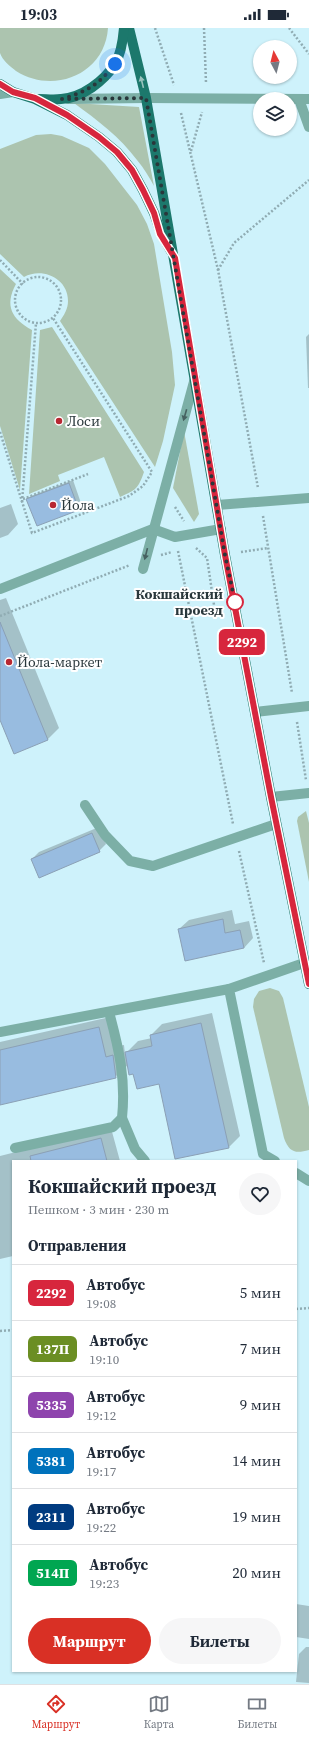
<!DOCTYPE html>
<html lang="ru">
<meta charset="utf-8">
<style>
body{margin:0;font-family:"Source Serif 4",serif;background:#f6f6f7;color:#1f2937;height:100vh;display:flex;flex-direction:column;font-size:15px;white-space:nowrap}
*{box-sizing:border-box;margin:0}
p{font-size:13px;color:#747a83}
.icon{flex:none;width:22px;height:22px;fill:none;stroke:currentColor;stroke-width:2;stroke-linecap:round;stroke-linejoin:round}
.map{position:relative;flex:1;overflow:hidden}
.sheet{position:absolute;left:12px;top:1132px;width:285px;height:512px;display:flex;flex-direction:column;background:#fff;border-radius:0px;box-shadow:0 1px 3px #0004}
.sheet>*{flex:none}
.badge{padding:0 8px;border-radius:6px;font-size:14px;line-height:26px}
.needle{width:26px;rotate:353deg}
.controls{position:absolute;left:253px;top:12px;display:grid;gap:8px}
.controls a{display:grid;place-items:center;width:44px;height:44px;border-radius:50%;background:#fff;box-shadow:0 1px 3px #0004;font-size:20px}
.you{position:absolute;width:20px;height:20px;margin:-10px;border:3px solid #fff;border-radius:50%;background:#1a73e8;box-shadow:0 0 0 6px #1a73e833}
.map>.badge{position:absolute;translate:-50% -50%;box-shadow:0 0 0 2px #fff}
h2{padding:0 16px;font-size:15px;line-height:36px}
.round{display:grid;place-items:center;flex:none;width:42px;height:42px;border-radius:21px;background:#f6f6f7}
.summary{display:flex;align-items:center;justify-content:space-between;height:68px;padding:0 16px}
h1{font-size:19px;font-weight:700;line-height:30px}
.button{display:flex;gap:8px;margin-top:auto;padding:8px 16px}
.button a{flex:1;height:46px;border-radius:24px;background:#d93025;color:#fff;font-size:16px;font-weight:700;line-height:46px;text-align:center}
.button a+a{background:#f6f6f7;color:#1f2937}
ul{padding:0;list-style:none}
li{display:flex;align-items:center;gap:12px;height:56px;padding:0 16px;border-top:1px solid #e0e1e3}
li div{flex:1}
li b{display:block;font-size:15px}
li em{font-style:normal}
li .badge{min-width:44px;font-weight:700;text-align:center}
.status{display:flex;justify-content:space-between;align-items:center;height:28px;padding:0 20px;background:#fff;direction:ltr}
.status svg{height:11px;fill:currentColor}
.menu{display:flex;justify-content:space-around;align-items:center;height:56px;border-top:1px solid #e0e1e3;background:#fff;font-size:11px;color:#747a83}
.menu a{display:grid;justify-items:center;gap:2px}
.menu .selected{color:#d93025}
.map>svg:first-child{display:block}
.green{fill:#acc4af}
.shadow{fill:#0003}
.building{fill:#98bce0;stroke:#8ba0b5}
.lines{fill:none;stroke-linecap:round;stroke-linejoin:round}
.path{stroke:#90acb3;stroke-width:2.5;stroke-dasharray:2 2;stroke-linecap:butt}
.service{stroke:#7cafa6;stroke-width:10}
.minor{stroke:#7cafa6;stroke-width:10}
.primary{stroke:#1c786c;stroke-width:10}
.oneway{fill:#99c2bd}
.oneway2{fill:#466160}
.line-casing{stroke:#fff;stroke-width:9}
.line{stroke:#d7263d;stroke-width:6}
.walk{stroke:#29373b;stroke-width:4;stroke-dasharray:0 7.2}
.poi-dot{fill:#b82732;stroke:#fff;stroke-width:1.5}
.stop-dot{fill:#fff;stroke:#d7263d;stroke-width:2}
.labels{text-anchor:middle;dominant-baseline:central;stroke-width:4;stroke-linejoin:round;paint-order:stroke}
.poi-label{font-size:14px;fill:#29373b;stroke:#fff;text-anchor:start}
.stop-label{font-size:14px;font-weight:bold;fill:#29373b;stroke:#fff;text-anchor:end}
</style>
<div class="status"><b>19:03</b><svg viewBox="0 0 49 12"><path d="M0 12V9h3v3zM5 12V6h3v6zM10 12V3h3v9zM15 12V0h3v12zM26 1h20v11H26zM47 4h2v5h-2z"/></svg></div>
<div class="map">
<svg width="309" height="1656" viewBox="0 0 309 1656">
<rect width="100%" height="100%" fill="#cef2fb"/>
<g class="green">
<path d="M 0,0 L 108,0 C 105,46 54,67 16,43 C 11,39 2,32 0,25 C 0,18 0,7 0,0 Z"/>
<path d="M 74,75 L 139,79 L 154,158 C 149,149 144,140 137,132 C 120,109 97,92 74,75 Z"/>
<path d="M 51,106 L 62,108 L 89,120 L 105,136 L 137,177 L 147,196 L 154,216 L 172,324 L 175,357 L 163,413 L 155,439 L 60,293 C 64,287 68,281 68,273 C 68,250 42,239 24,249 L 0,226 L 0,121 L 36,107 Z"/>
<path d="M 0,241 L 16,256 C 4,278 12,291 32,302 L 20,462 L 0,398 Z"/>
<path d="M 52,299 L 144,444 C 138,461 136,462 120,469 L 104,429 L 58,447 L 60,453 L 29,466 L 40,302 Z"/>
<polygon points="184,403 199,486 194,494 173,460"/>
<polygon points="306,783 309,795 309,854 297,793 298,789"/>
<path d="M 270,960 L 279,963 L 283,970 L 309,1079 L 309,1122 C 295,1126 289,1124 284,1110 L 253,979 L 254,971 L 259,963 Z"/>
</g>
<g class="shadow">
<polygon points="309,306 309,360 308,360 306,309"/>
<polygon points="73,452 82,478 79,481 37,497 28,471 31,468"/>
<polygon points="11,476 18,496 8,507 0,510 0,480"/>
<polygon points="6,570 59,700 48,711 14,725 0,689 0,572"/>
<polygon points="99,799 106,816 99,823 32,831 39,824"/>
<polygon points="232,882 235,896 249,893 253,910 244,920 179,901 189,892"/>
<polygon points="212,985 240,1108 229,1119 160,1055 134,1045 128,1037 115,1049 0,1076 0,1014 110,989 117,1018 124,1017 125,1026 138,1013 152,1010 151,1007 162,996"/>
<polygon points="111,1100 120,1133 13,1133 13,1228 0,1231 0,1128"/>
<polygon points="296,1576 309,1578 309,1611 296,1609"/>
<polygon points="306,1619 309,1619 309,1655 296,1654 299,1626"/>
</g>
<g class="building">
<polygon points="69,455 79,482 37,498 26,471"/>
<polygon points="0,594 48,712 14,726 0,692"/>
<polygon points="92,805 100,824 39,850 31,831"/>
<polygon points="223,891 225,905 240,902 244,920 185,933 178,901"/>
<polygon points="201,995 229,1120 175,1131 159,1056 137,1061 133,1046 129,1047 125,1024 152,1018 150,1007"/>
<polygon points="99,999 106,1029 113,1027 116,1050 0,1077 0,1022"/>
<polygon points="101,1110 107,1133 31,1133 30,1128"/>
</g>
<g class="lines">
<g class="path">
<polyline points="155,0 174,57"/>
<polyline points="204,0 206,55"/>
<polyline points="289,0 309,26"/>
<polyline points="181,85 218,242 258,460"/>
<polyline points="191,123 202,84"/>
<polyline points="0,232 23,256"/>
<polyline points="218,242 234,215 309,152"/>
<circle cx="38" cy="272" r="23"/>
<polyline points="0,404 32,505 129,468 143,458 152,444 53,290"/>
<polyline points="23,471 88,446"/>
<polyline points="22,474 36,295"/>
<polyline points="175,479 184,493"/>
<polyline points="263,488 292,665"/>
<polyline points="196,520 207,530 214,577"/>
<polyline points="178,523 233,796"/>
<polyline points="241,524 268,520"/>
<polyline points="161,527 172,524"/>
<polyline points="0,588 130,537"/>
<polyline points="297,694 306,752"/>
<polyline points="239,823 264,935"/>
<polyline points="296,1281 309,1280"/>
<polyline points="0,1303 13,1302"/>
</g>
<g class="service">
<polyline points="0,66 13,64"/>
<polyline points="299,71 309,99"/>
<polyline points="217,477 309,470"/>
<polyline points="143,541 195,350"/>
<polyline points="0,561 153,501 175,509 221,501"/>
<polyline points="255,684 309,678"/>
<polyline points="85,777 105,807 130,833 153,838 276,796"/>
<polyline points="0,1004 229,961"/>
<polyline points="122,1090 135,1121 145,1133"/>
<path d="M 15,1120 L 113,1099 L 122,1090 C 126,1051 119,1021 109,984"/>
<polyline points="275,1133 263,1126 229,961 304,935"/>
<polyline points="296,1145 309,1153"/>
</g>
<g class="minor">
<polyline points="68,71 146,70 309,71"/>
<polyline points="271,769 309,765"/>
</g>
<g class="primary">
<polyline points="129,0 146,70 225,527 271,769 309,956"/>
<polyline points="0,56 13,64 35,71 67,87 99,109 117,124 132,142 143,162 154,185 161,205 171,223"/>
<path d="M 39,71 C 46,71 54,72 61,71 C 82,70 104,53 115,36 C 121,26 123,12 124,0"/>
</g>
</g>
<defs><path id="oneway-solid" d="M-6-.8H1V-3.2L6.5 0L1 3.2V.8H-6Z"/></defs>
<use class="oneway" href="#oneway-solid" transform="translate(142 54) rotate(-104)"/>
<g class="oneway2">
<use href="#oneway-solid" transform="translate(185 387) rotate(106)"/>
<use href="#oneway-solid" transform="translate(146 526) rotate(104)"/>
</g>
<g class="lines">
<g class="line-casing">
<polyline id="line" points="0,56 13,64 35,70 67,87 99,109 117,124 132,142 143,162 154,185 160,206 175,230 225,527 271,769 309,956"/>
</g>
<use href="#line" class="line"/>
<path class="walk" d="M 115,36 C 98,57 88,63 62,71 L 146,70 L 225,527 L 235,574"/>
</g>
<g class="poi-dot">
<circle cx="59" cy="393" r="4"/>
<circle cx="53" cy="477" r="4"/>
<circle cx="9" cy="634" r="4"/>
</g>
<circle class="stop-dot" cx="235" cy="574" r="8"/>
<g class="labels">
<g class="poi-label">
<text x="67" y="393">Лоси</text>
<text x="61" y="477">Йола</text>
<text x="17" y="634">Йола-маркет</text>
</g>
<g class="stop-label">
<text x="223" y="566">Кокшайский<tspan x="223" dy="16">проезд</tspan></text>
</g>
</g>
</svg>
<div class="controls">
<a><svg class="needle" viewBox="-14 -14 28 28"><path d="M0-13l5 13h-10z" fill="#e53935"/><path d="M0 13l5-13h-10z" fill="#747a83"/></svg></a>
<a><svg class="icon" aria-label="layers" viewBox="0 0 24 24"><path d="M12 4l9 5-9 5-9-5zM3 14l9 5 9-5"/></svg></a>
</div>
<div class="you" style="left:115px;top:36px"></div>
<b class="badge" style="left:242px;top:614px;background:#d7263d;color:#fff">2292</b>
<section class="sheet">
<div class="summary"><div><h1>Кокшайский проезд</h1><p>Пешком · 3 мин · 230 m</p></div><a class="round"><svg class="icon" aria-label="heart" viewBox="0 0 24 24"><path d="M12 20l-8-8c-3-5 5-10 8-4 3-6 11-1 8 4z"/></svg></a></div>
<h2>Отправления</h2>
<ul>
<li><span class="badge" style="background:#d7263d;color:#fff">2292</span><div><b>Автобус</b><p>19:08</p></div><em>5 мин</em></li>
<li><span class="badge" style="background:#6b8e23;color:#fff">137П</span><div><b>Автобус</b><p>19:10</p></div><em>7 мин</em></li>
<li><span class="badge" style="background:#8e44ad;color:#fff">5335</span><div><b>Автобус</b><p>19:12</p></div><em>9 мин</em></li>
<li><span class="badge" style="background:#0072bc;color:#fff">5381</span><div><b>Автобус</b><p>19:17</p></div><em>14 мин</em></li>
<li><span class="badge" style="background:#003b80;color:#fff">2311</span><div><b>Автобус</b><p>19:22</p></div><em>19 мин</em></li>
<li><span class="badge" style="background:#00a651;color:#fff">514П</span><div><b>Автобус</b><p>19:23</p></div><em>20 мин</em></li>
</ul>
<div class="button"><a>Маршрут</a><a>Билеты</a></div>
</section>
</div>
<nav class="menu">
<a class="selected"><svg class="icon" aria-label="directions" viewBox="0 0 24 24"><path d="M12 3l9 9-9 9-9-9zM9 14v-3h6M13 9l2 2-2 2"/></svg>Маршрут</a>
<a><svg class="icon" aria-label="map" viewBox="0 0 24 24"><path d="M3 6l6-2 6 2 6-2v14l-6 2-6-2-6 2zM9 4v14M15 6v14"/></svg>Карта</a>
<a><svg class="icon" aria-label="tickets" viewBox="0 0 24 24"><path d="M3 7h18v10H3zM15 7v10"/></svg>Билеты</a>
</nav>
